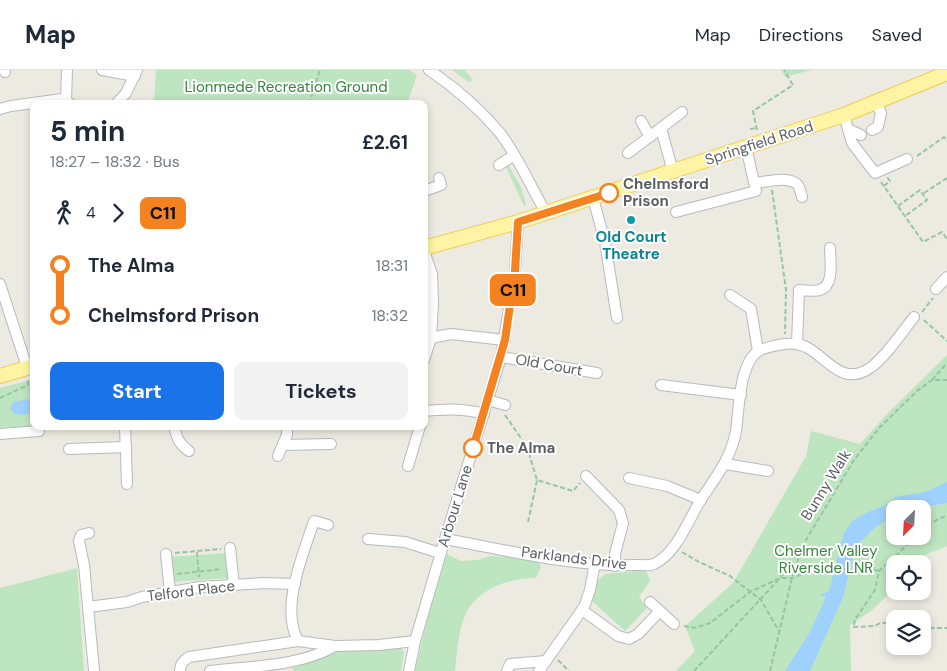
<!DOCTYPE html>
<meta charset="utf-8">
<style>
body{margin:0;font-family:"DM Sans",sans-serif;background:#f2f2f3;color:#1f2937;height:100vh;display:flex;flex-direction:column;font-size:19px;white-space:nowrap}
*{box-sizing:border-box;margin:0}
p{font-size:16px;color:#747a83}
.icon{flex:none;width:28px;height:28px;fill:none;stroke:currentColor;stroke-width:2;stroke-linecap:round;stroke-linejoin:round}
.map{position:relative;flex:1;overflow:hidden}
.sheet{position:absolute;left:30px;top:30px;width:398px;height:330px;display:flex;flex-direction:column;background:#fff;border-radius:10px;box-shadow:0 2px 8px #0003}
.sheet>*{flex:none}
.badge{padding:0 10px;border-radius:8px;font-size:18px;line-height:32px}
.needle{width:32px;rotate:204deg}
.controls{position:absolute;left:886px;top:430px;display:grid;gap:10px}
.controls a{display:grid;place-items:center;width:45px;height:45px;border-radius:10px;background:#fff;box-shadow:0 2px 8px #0003;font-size:25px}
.map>.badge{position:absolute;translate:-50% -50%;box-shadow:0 0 0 2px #fff}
.legs{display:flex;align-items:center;gap:8px;height:55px;padding:0 20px;font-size:16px}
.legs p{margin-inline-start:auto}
.summary{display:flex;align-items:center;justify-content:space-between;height:85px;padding:0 20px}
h1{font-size:28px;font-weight:700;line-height:38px}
.cta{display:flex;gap:10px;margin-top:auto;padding:10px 20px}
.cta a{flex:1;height:58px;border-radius:10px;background:#1a73e8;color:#fff;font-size:20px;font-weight:700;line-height:58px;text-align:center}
.cta a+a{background:#f2f2f3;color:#1f2937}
ul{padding:0 20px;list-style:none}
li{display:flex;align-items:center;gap:18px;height:50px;font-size:19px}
li i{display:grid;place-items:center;width:8px;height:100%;margin:0 6px;background:currentColor}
li i::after{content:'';width:12px;height:12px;margin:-6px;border:4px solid;border-radius:50%;background:#fff}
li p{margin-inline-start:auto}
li:first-child i{background:linear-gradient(#0000 50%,currentColor 0)}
li:last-child i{background:linear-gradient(currentColor 50%,#0000 0)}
header{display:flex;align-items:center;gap:30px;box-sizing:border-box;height:70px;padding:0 25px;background:#fff;border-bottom:1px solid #e0e1e3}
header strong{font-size:24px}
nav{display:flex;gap:28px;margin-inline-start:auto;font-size:18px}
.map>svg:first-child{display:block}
.green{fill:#bde5bf;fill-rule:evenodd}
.water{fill:#9fd1fe}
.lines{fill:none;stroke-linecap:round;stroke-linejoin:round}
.minor-casing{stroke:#b7b9be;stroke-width:12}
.major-casing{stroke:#f0cc57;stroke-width:16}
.path{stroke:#96c5a6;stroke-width:2;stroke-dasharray:5 2.5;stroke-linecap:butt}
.minor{stroke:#fff;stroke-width:10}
.major{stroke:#fef4a4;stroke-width:14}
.line-1-casing{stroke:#fff;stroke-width:11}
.line-1{stroke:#f58220;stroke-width:8}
.stop-1-dot{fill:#fff;stroke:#f58220;stroke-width:2.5}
.culture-dot{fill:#0f9aa8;stroke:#fff;stroke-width:2}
.labels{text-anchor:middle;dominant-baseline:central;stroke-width:4;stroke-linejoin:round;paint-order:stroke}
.park-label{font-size:15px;fill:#35853d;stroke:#fff}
.street-label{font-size:15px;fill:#5a5d62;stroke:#fff}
.stop-label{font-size:15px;font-weight:bold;fill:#5a5d62;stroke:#fff;text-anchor:start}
.culture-label{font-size:15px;font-weight:bold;fill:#0d838f;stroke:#fff}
</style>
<header>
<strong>Map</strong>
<nav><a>Map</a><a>Directions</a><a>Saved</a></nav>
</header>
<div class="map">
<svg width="947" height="601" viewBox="0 0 947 601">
<rect width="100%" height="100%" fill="#edebe1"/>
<g class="green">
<polygon points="156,0 409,0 417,5 407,34 154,34"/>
<polygon points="452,0 465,0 473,10 469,12"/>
<polygon points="781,0 812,0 785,7"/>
<polygon points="505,95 509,96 521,117 526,134 524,136"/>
<path d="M 947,285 L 947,476 L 925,485 L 919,494 L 895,494 L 895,518 L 871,541 L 850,555 L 851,601 L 676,601 L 695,581 L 685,556 L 733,513 L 806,386 L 811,361 L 860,374 L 889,342 ZM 895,439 L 922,439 L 922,466 L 895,466 Z"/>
<polygon points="34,309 34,356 15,360 9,357 0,358 0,318"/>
<polygon points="227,483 229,508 171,512 168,487"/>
<path d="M 447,484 L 461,491 L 477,490 L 491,486 L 529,488 L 538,491 L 541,497 L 536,508 C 510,508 479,518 466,543 C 458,560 457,583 455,601 L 415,601 L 427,550 Z"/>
<polygon points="77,498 84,601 0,601 0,518"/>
<polygon points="646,500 650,511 639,527 647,538 625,561 591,530 597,511 605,504"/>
<polygon points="400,577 404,582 401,601 293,601 292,594 316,590 341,580"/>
</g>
<g class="water">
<path d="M 34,328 L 34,343 C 25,344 15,348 10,339 L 13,332 Z"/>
<polygon points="947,412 947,433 914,439 895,439 895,445 877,456 861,471 855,480 843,527 810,601 785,601 810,562 826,527 820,525 829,521 844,463 852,451 868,442 888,434 895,427 925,422"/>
</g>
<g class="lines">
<g class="minor-casing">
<g id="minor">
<polyline points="4,0 5,2"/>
<polyline points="102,0 135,6"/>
<path d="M 429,0 C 456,18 479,38 500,63 C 517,85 532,119 546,143"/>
<polyline points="66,30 67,0"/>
<polyline points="116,34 126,23 137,0"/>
<polyline points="0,39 11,36 62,29 71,34"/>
<polyline points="844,45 852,73 875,103 907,89"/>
<polyline points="641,51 650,67"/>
<polyline points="661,58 673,102"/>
<polyline points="848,59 861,65"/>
<polyline points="872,60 878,57 881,43 876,32"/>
<polyline points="628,83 682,42"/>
<polyline points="499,95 513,86"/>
<path d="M 755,113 C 766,112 789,105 798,115 C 800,118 801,124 802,127"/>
<polyline points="424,121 441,115 439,108"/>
<polyline points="593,128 605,172 617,248"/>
<polyline points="676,142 756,121 746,77"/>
<polyline points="424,181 432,204 433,234 431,268 424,290"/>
<polyline points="0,214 27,297"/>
<polyline points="936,219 947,207"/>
<polyline points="730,225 751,239 758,281"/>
<polyline points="425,269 451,264 505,270"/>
<path d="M 797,274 L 799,220 C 805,220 815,222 820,220 C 835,215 830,190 830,178"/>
<polyline points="501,287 597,303"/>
<polyline points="661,315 741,325"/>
<polyline points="488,330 505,335"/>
<path d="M 424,341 C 445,339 463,338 484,344"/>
<polyline points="125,356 127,414"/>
<path d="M 174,356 C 177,369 179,374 189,381"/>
<polyline points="0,364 39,361"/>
<polyline points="283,375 331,374"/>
<polyline points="69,379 126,377"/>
<polyline points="278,386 287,365 287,356"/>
<polyline points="725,394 768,401"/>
<polyline points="408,396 420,356"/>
<polyline points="586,406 619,440 623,453 615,484 615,496"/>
<polyline points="629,408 667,416 701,430"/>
<path d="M 328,455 L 314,451 C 303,485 280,537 298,571 L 335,576 L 379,575 L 415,571"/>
<polyline points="89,463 81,465 79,471 84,495 94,600"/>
<polyline points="368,469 405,472 440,483"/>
<path d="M 445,469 C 507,480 572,497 635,495 C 641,495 649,496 654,494 C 676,484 688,451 700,431 C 715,408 731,389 736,361 C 739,340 739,296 757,282 C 762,278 771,277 778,275 C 784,274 791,273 797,274 C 823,278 838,320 870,298 C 884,289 903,261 914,247"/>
<polyline points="230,478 234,515"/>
<polyline points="166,484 170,522"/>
<polyline points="650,532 674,554"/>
<polyline points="88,537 127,532 142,527 200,517 264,513 295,514"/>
<polyline points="582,540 618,566 629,569 638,564 659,542"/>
<path d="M 180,601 C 180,594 183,591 189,587 L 298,571"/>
<path d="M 210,601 C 251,596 298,597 335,576"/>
<polyline points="409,601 415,571 445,469 501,287 515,201 518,152"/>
<polyline points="507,601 510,594 546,591"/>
<polyline points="539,601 584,537 590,520 595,493"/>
</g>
</g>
<g class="major-casing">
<g id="major">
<polyline points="424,178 518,152 801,59 844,45 947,3"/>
<polyline points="0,306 34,296"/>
</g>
</g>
<g class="path">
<polyline points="309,34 320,0"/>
<polyline points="750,59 757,58"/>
<polyline points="757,60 753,41 793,15 784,0"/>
<polyline points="917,86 944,67 947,71"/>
<polyline points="881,112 923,172 942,162 947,169"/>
<polyline points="884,116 890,111 887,107"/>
<polyline points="772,120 786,220 785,264"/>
<polyline points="924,123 947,108"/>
<polyline points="898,136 920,120 927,130 905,146"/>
<polyline points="922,242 933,228"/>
<polyline points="924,250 947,271"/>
<polyline points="932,310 947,293"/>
<polyline points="0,328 28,315 28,310"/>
<polyline points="505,345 527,377 537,410 573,421 580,413"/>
<polyline points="528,452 537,410"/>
<polyline points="922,461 933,452 947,445"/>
<polyline points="197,482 199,507"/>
<polyline points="682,482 699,492 730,506 761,530 779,561"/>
<polyline points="175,483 221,479"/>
<polyline points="887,492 925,493 929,499"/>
<polyline points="177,504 222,499"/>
<polyline points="895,553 880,553 875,556 853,557 856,548 875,520 879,501 917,466"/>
<polyline points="684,556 695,558 710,553 750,522 780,508 792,508 810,501 825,501 826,495 856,502 857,496 879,501"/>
<polyline points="922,558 947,558"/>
<polyline points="558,590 569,601"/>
<polyline points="694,601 780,508 800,478"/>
<polyline points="770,601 792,508 803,475 854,390 879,358 917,321 932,310 947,310"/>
</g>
<use href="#minor" class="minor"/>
<use href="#major" class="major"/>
</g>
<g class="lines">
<g class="line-1-casing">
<polyline id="line-1" points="473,378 505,270 515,201 518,152 609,123"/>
</g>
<use href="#line-1" class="line-1"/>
</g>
<g class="stop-1-dot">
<circle cx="609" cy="123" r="9"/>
<circle cx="473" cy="378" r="9"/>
</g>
<circle class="culture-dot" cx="631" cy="150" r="5"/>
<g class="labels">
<g class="park-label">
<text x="286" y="17">Lionmede Recreation Ground</text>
<text x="826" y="481">Chelmer Valley<tspan x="826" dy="17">Riverside LNR</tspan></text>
</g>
<g class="street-label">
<text transform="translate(759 73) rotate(-18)">Springfield Road</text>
<text transform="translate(549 295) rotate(10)">Old Court</text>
<text transform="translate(826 415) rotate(-58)">Bunny Walk</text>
<text transform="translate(455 436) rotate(-73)">Arbour Lane</text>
<text transform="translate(574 488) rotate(7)">Parklands Drive</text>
<text transform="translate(191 521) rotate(-7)">Telford Place</text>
</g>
<g class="stop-label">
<text x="623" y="114">Chelmsford<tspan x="623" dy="17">Prison</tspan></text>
<text x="487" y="378">The Alma</text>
</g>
<g class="culture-label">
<text x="631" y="167">Old Court<tspan x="631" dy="17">Theatre</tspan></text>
</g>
</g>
</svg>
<div class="controls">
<a><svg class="needle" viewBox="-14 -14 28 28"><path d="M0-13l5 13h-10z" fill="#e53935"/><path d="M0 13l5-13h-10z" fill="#747a83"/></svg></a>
<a><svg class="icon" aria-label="locate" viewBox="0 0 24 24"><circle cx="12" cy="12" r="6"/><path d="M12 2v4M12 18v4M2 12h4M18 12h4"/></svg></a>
<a><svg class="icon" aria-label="layers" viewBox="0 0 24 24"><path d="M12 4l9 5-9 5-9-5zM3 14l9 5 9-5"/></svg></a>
</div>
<b class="badge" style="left:513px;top:220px;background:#f58220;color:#111">C11</b>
<section class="sheet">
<div class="summary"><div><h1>5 min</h1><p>18:27 – 18:32 · Bus</p></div><b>£2.61</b></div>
<div class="legs"><svg class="icon" aria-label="walk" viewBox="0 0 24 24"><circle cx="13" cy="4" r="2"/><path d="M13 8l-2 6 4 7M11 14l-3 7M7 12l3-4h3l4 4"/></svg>4<svg class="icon" aria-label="forward" viewBox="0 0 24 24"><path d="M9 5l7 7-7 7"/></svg><b class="badge" style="background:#f58220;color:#111">C11</b></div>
<ul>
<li><i style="color:#f58220"></i><b>The Alma</b><p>18:31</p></li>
<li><i style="color:#f58220"></i><b>Chelmsford Prison</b><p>18:32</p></li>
</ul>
<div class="cta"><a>Start</a><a>Tickets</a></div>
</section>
</div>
